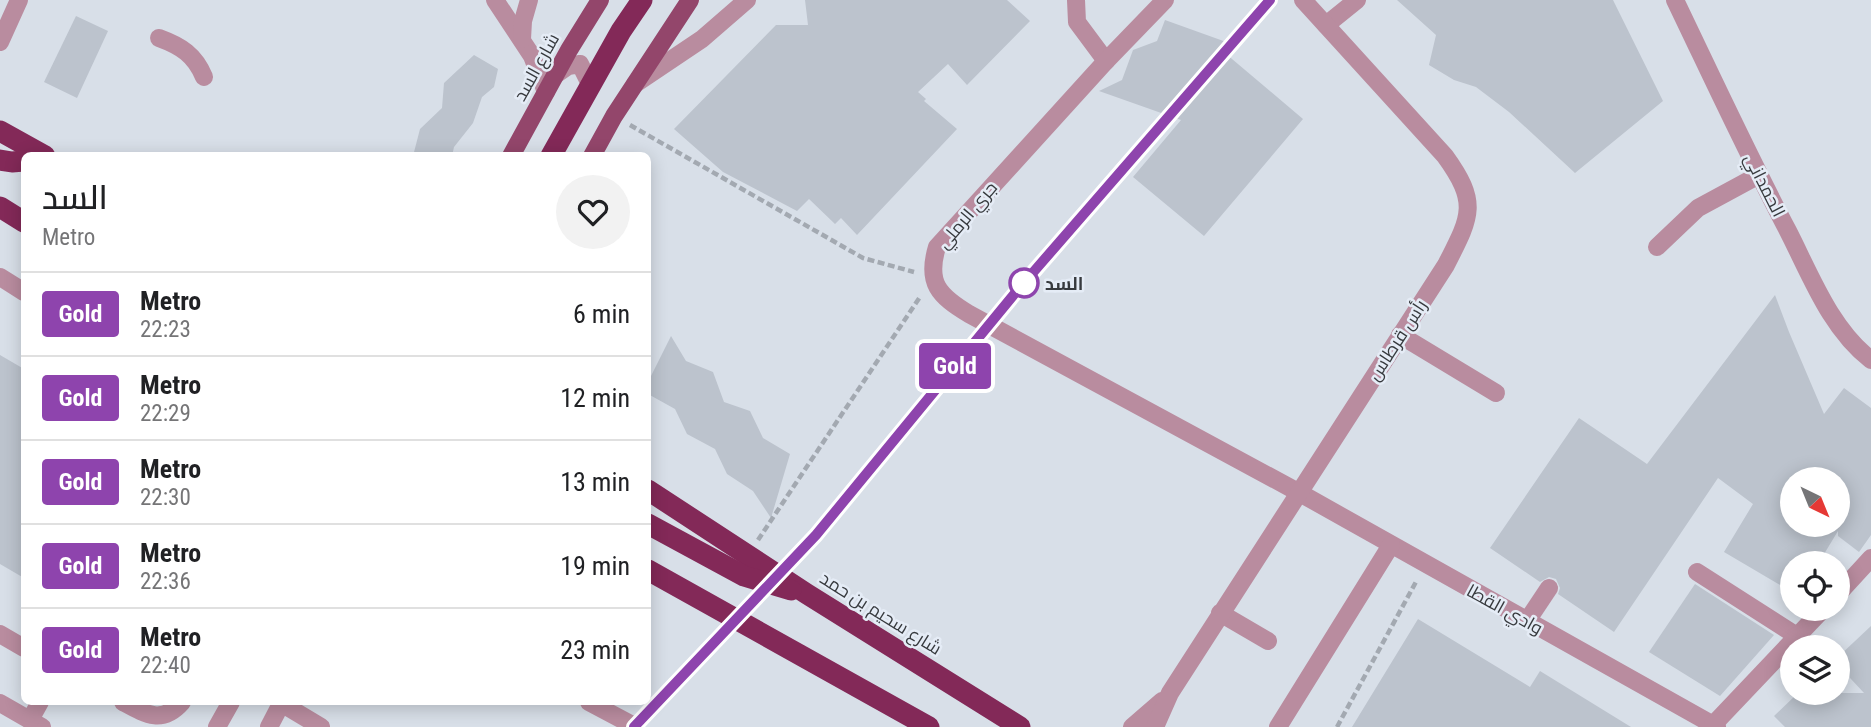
<!DOCTYPE html>
<meta charset="utf-8">
<style>
body{margin:0;font-family:"Roboto Condensed",Cairo,sans-serif;background:#f2f2f2;color:#202124;height:100vh;display:flex;flex-direction:column;font-size:26px;white-space:nowrap}
*{box-sizing:border-box;margin:0}
p{font-size:23px;color:#757577}
.icon{flex:none;width:38px;height:38px;fill:none;stroke:currentColor;stroke-width:2;stroke-linecap:round;stroke-linejoin:round}
.map{position:relative;flex:1;overflow:hidden}
.panel{position:absolute;left:21px;top:152px;width:630px;height:553px;display:flex;flex-direction:column;background:#fff;border-radius:10px;box-shadow:0 4px 18px #0003}
.panel>*{flex:none}
.badge{padding:0 14px;border-radius:5px;font-size:24px;line-height:46px}
.needle{width:46px;rotate:137deg}
.controls{position:absolute;left:1780px;top:467px;display:grid;gap:14px}
.controls a{display:grid;place-items:center;width:70px;height:70px;border-radius:50%;background:#fff;box-shadow:0 4px 18px #0003;font-size:35px}
.map>.badge{position:absolute;translate:-50% -50%;box-shadow:0 0 0 4px #fff}
.round{display:grid;place-items:center;flex:none;width:74px;height:74px;border-radius:37px;background:#f2f2f2}
.headline{display:flex;align-items:center;justify-content:space-between;height:119px;padding:0 21px}
h1{font-size:33px;font-weight:600;line-height:52px}
ul{padding:0;list-style:none}
li{display:flex;align-items:center;gap:21px;height:84px;padding:0 21px;border-top:2px solid #e0e0e0}
li div{flex:1}
li b{display:block;font-size:26px}
li em{font-style:normal}
li .badge{min-width:77px;font-weight:700;text-align:center}
.map>svg:first-child{display:block}
.building{fill:#bcc3cd;fill-rule:evenodd}
.lines{fill:none;stroke-linecap:round;stroke-linejoin:round}
.path{stroke:#a3a9b1;stroke-width:4.5;stroke-dasharray:7 3.5;stroke-linecap:butt}
.minor{stroke:#b98c9f;stroke-width:18}
.major{stroke:#93466b;stroke-width:18}
.highway{stroke:#832958;stroke-width:21}
.line-casing{stroke:#fff;stroke-width:16}
.line{stroke:#8e44ad;stroke-width:10}
.stop-dot{fill:#fff;stroke:#8e44ad;stroke-width:3.5}
.labels{text-anchor:middle;dominant-baseline:central;stroke-width:5;stroke-linejoin:round;paint-order:stroke}
.street-label{font-size:18px;fill:#373a3e;stroke:#e5ecf6}
.stop-label{font-size:18px;font-weight:bold;fill:#373a3e;stroke:#e5ecf6;text-anchor:start}
</style>
<div class="map">
<svg width="1871" height="727" viewBox="0 0 1871 727">
<rect width="100%" height="100%" fill="#d8dfe8"/>
<g class="building">
<polygon points="805,0 1007,0 1030,21 967,85 948,64 918,92 926,99 924,101 957,129 857,235 841,218 835,224 809,199 797,211 723,172 674,129 776,25 808,25"/>
<polygon points="1397,0 1613,0 1663,101 1575,173 1509,112 1476,87 1454,80 1429,65 1436,35"/>
<polygon points="76,16 108,31 77,98 44,82"/>
<polygon points="1165,20 1229,43 1219,48 1303,119 1204,236 1133,177 1181,120 1099,91 1122,80 1133,50 1157,41"/>
<polygon points="474,55 498,69 494,87 482,97 473,123 454,147 452,156 413,156 420,129 442,108 444,83"/>
<path d="M 1775,295 L 1789,332 L 1824,414 L 1844,388 L 1871,408 L 1871,535 L 1859,552 L 1838,536 L 1838,531 L 1818,564 L 1792,564 L 1792,592 L 1724,552 L 1753,504 L 1718,478 L 1614,632 L 1558,594 L 1560,588 L 1556,579 L 1549,577 L 1540,582 L 1490,548 L 1579,418 L 1647,464 ZM 1792,480 L 1838,480 L 1838,525 L 1792,525 Z"/>
<polygon points="671,336 686,361 713,372 724,402 750,411 763,438 790,454 771,518 753,491 727,474 715,449 687,434 675,409 648,394 648,382"/>
<polygon points="0,355 24,369 24,578 0,564"/>
<polygon points="1695,584 1774,635 1720,696 1649,652"/>
<polygon points="1418,619 1530,687 1540,671 1631,727 1352,727"/>
<polygon points="1871,626 1871,727 1785,727 1774,716 1798,693 1864,693 1838,665 1838,657"/>
</g>
<g class="lines">
<g class="path">
<polyline points="630,125 863,258 914,272"/>
<polyline points="758,540 920,297"/>
<polyline points="1337,727 1417,580"/>
</g>
<g class="minor">
<polyline points="495,0 532,56 546,92"/>
<polyline points="1076,0 1077,22 1106,61"/>
<path d="M 1165,0 L 1106,61 L 937,247 C 926,283 939,296 969,314 L 1298,492 L 1717,727"/>
<path d="M 1675,0 C 1712,77 1748,155 1788,231 C 1811,276 1830,328 1871,360"/>
<polyline points="1326,25 1357,0"/>
<path d="M 159,38 C 181,46 195,55 204,77"/>
<polyline points="522,39 523,21 529,0"/>
<polyline points="0,42 19,0"/>
<polyline points="555,75 568,66 580,64 591,86"/>
<polyline points="635,84 702,39 747,0"/>
<polyline points="1657,247 1698,208 1759,175"/>
<polyline points="0,277 24,292"/>
<polyline points="1400,335 1496,393"/>
<polyline points="1697,572 1797,636"/>
<polyline points="1838,594 1871,558"/>
<polyline points="1220,613 1268,641"/>
<polyline points="1527,621 1549,588"/>
<polyline points="0,634 24,648"/>
<path d="M 123,702 C 145,714 162,725 182,702"/>
<polyline points="589,702 636,727"/>
<polyline points="0,703 42,727"/>
<polyline points="281,703 321,727"/>
<polyline points="30,720 40,702"/>
<polyline points="1713,725 1823,609"/>
<polyline points="217,727 231,702"/>
<polyline points="269,727 282,702"/>
<polyline points="1132,727 1162,701"/>
<path d="M 1155,727 L 1170,693 L 1446,265 C 1471,216 1479,203 1445,156 L 1303,0"/>
<polyline points="1278,727 1391,545"/>
</g>
<g class="major">
<polyline points="511,156 569,50 600,0"/>
<polyline points="592,156 614,116 690,0"/>
</g>
<g class="highway">
<polyline points="0,131 45,156"/>
<polyline points="551,156 621,31 642,0"/>
<polyline points="0,160 12,162 24,161"/>
<polyline points="0,207 24,222"/>
<polyline points="648,490 807,594 1020,727"/>
<polyline points="648,524 744,576 791,590"/>
<polyline points="648,570 929,727"/>
</g>
</g>
<g class="lines">
<g class="line-casing">
<polyline id="line" points="634,727 816,535 1016,292 1270,0"/>
</g>
<use href="#line" class="line"/>
</g>
<circle class="stop-dot" cx="1024" cy="283" r="14"/>
<g class="labels">
<g class="street-label">
<text transform="translate(536 67) rotate(-61)">شارع السد</text>
<text transform="translate(1765 185) rotate(63)">الحمداني</text>
<text transform="translate(967 215) rotate(-50)">جري الرملي</text>
<text transform="translate(1397 340) rotate(-57)">رأس قرطاس</text>
<text transform="translate(1505 609) rotate(29)">وادي القطا</text>
<text transform="translate(881 613) rotate(32)">شارع سحيم بن حمد</text>
</g>
<g class="stop-label">
<text x="1045" y="283">السد</text>
</g>
</g>
</svg>
<div class="controls">
<a><svg class="needle" viewBox="-14 -14 28 28"><path d="M0-13l5 13h-10z" fill="#e53935"/><path d="M0 13l5-13h-10z" fill="#757577"/></svg></a>
<a><svg class="icon" aria-label="locate" viewBox="0 0 24 24"><circle cx="12" cy="12" r="6"/><path d="M12 2v4M12 18v4M2 12h4M18 12h4"/></svg></a>
<a><svg class="icon" aria-label="layers" viewBox="0 0 24 24"><path d="M12 4l9 5-9 5-9-5zM3 14l9 5 9-5"/></svg></a>
</div>
<b class="badge" style="left:955px;top:366px;background:#8e44ad;color:#fff">Gold</b>
<section class="panel">
<div class="headline"><div><h1>السد</h1><p>Metro</p></div><a class="round"><svg class="icon" aria-label="heart" viewBox="0 0 24 24"><path d="M12 20l-8-8c-3-5 5-10 8-4 3-6 11-1 8 4z"/></svg></a></div>
<ul>
<li><span class="badge" style="background:#8e44ad;color:#fff">Gold</span><div><b>Metro</b><p>22:23</p></div><em>6 min</em></li>
<li><span class="badge" style="background:#8e44ad;color:#fff">Gold</span><div><b>Metro</b><p>22:29</p></div><em>12 min</em></li>
<li><span class="badge" style="background:#8e44ad;color:#fff">Gold</span><div><b>Metro</b><p>22:30</p></div><em>13 min</em></li>
<li><span class="badge" style="background:#8e44ad;color:#fff">Gold</span><div><b>Metro</b><p>22:36</p></div><em>19 min</em></li>
<li><span class="badge" style="background:#8e44ad;color:#fff">Gold</span><div><b>Metro</b><p>22:40</p></div><em>23 min</em></li>
</ul>
</section>
</div>
